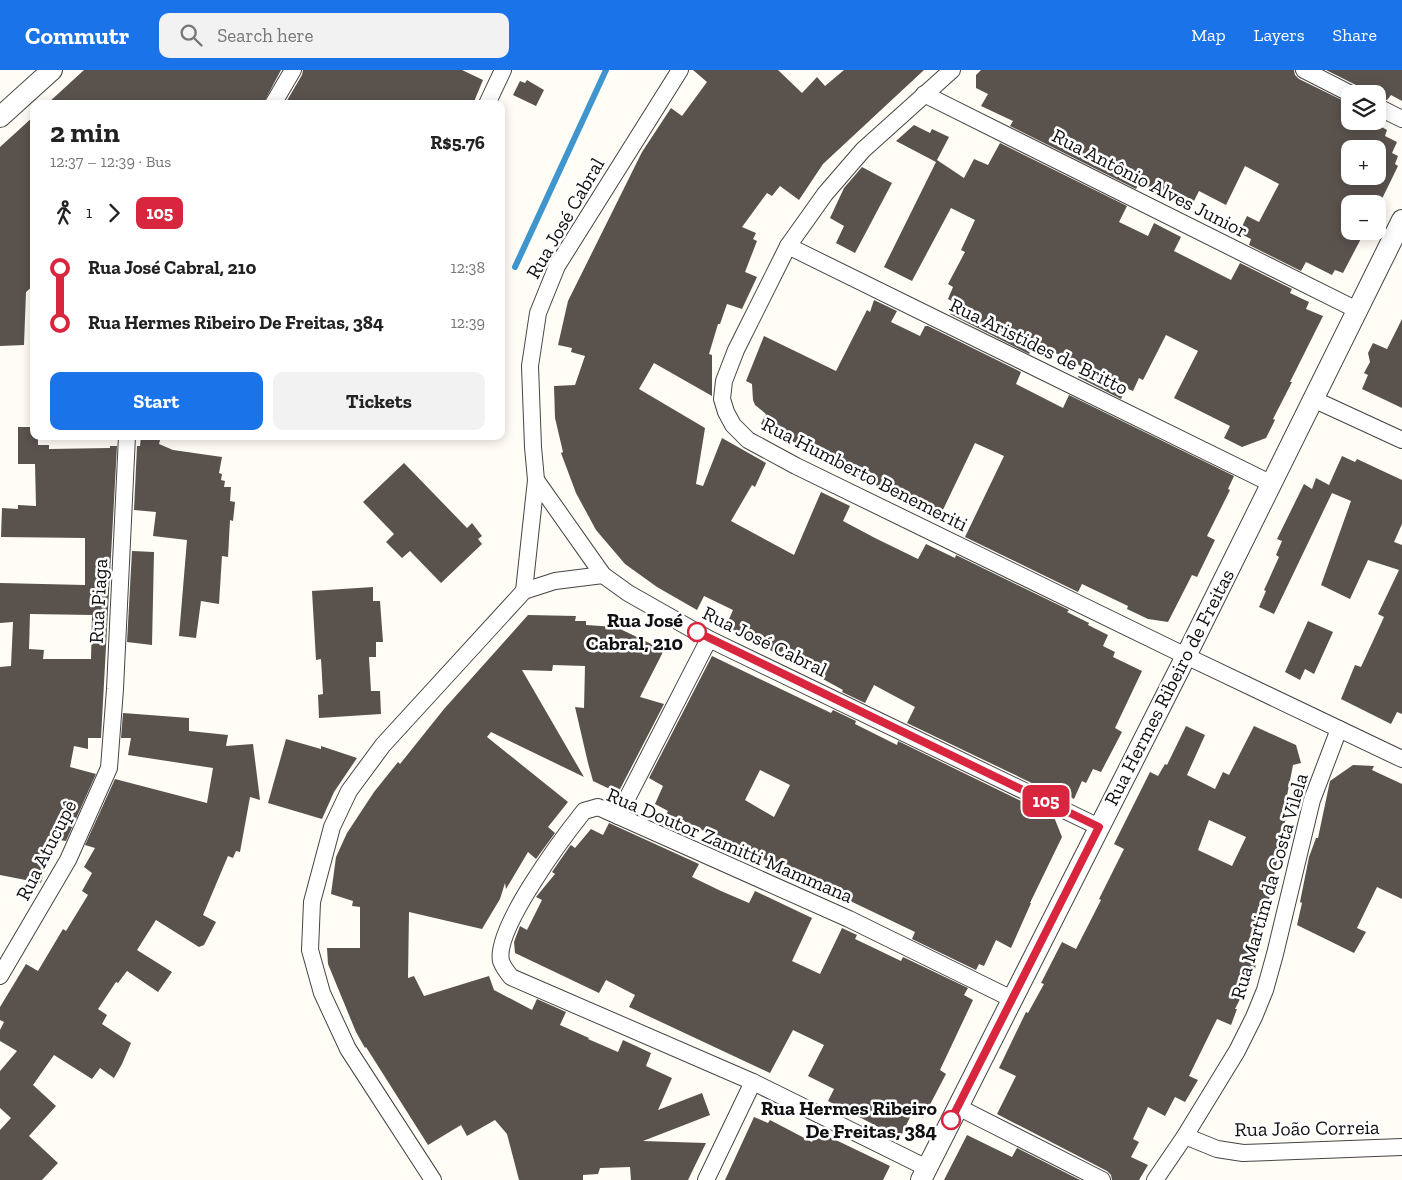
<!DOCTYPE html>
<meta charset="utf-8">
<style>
body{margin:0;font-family:"Zilla Slab",serif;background:#f2f2f2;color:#222;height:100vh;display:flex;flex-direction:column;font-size:19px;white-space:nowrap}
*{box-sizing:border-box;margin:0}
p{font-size:16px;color:#767676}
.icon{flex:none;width:28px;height:28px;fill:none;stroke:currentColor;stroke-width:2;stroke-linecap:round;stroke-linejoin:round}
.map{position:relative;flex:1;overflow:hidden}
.side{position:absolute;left:30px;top:30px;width:475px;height:340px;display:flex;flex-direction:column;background:#fff;border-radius:10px;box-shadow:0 2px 12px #0003}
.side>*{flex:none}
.badge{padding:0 10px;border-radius:8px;font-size:18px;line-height:32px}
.controls{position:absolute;left:1341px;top:15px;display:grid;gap:10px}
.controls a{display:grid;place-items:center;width:45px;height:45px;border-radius:10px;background:#fff;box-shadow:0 2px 12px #0003;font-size:25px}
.map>.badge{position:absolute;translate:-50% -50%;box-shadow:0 0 0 2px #fff}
.legs{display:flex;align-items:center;gap:8px;height:55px;padding:0 20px;font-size:16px}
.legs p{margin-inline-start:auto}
.overview{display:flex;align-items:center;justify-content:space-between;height:85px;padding:0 20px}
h1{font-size:28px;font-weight:800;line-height:38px}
.action{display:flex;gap:10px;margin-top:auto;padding:10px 20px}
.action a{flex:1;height:58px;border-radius:10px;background:#1a73e8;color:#fff;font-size:20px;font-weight:800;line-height:58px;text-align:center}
.action a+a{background:#f2f2f2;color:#222}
ul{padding:0 20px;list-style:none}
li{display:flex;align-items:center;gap:18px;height:55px;font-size:19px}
li i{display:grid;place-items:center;width:8px;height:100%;margin:0 6px;background:currentColor}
li i::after{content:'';width:12px;height:12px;margin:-6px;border:4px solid;border-radius:50%;background:#fff}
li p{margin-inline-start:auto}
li:first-child i{background:linear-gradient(#0000 50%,currentColor 0)}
li:last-child i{background:linear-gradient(currentColor 50%,#0000 0)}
header{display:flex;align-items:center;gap:30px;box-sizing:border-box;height:70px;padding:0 25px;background:#1a73e8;color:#fff}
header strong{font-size:24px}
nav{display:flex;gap:28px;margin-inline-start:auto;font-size:18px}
.search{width:350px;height:45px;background:#f2f2f2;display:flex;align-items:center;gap:12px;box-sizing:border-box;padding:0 18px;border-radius:10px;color:#767676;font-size:19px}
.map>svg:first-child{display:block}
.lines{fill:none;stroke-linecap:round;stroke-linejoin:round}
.stream{stroke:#3f96cf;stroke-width:6}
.building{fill:#5a524d;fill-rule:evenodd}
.minor-casing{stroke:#444;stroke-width:18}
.tertiary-casing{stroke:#444;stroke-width:22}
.minor{stroke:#fff;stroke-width:16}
.tertiary{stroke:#fff;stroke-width:20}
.line-1-casing{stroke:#fff;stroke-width:11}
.line-1{stroke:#d7263d;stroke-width:8}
.stop-1-dot{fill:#fff;stroke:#d7263d;stroke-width:2.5}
.labels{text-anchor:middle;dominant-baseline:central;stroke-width:5;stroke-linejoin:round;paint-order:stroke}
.street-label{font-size:20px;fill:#111;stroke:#fff}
.stop-label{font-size:20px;font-weight:bold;fill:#111;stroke:#fff;text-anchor:end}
</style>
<header>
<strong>Commutr</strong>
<div class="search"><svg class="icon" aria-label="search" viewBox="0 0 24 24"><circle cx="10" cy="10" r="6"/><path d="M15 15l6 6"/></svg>Search here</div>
<nav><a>Map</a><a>Layers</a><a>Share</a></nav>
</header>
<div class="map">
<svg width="1402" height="1110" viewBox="0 0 1402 1110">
<rect width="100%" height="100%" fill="#fffdf5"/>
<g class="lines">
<polyline class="stream" points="515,197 606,0"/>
</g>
<g class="building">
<polygon points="84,0 281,0 263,34 47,34"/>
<polygon points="303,0 462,0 483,10 473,34 285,34 302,5"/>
<polygon points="693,0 778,0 802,23 817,7 825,16 844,0 924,0 823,94 799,130 780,116 772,126 767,123 742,157 756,163 753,169 757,171 745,202 757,207 742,239 727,234 720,254 718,254 709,284 712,285 712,326 654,293 639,319 705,358 696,414 703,416 722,368 766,393 755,417 752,415 731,451 794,485 821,422 850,436 843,451 875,468 918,489 926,474 955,488 956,485 1069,540 1067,542 1089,553 1088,555 1108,565 1103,576 1115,582 1113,587 1142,601 1115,658 1122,662 1101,702 1093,699 1086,713 1082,711 1074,729 1065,724 1063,728 907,653 915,637 874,615 865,633 842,622 843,620 810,602 813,596 783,580 781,586 726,556 733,540 704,526 697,540 657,517 625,494 596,460 576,423 561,383 563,382 555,348 554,316 575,315 585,286 571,282 572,278 558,275 568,231 642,82 671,38 682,46 707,12"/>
<path d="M 981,0 L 1294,0 L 1295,5 L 1299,9 L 1350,34 L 1350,51 L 1371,51 L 1387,60 L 1385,66 L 1397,72 L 1392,83 L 1398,86 L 1395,94 L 1398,96 L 1378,137 L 1378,134 L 1350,134 L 1350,161 L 1365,161 L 1343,203 L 1335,200 L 1332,205 L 1306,192 L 1301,201 L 1249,175 L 1251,169 L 1239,163 L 1247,146 L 1259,152 L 1279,114 L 1245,96 L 1226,135 L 1199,121 L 1194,131 L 1170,118 L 1166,127 L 1139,113 L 1136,119 L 1010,56 L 1013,51 L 981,36 L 988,24 L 976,18 L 976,5 ZM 1350,79 L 1378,79 L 1378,106 L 1350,106 Z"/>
<polygon points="1326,0 1402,0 1402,31 1391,25 1387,30 1378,27 1378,24 1361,24 1360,19 1356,15"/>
<polygon points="527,10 544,20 536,36 513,25 520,11 525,13"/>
<polygon points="34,46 34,215 26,222 24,275 0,276 0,77"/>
<polygon points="914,55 930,63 932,59 949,67 937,90 964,108 974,89 988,95 1000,73 1127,136 1119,152 1148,166 1154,153 1181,167 1174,181 1231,210 1240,193 1292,219 1290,223 1309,232 1306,239 1323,246 1290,312 1292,312 1273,349 1275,350 1266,368 1242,377 1224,368 1230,356 1174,328 1198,281 1166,265 1143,310 1139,308 1133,321 1126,318 1121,329 1078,307 1083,297 1040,275 1034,272 1029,284 950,244 955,233 948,229 953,217 948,214 965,182 961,180 975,150 951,138 912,211 884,197 936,92 896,71"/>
<polygon points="862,97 892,113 855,183 836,173 844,156 830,148 844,118"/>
<polygon points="874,230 897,241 891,252 920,266 925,256 928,256 1021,302 1016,314 1063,338 1069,325 1234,406 1228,419 1230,420 1207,466 1215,470 1197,507 1192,505 1168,552 1148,549 1127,539 1128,536 1082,514 1078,522 965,467 1004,386 975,373 940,446 846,401 761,354 766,344 755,335 753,330 752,314 746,311 764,266 836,301 867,240 870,242"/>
<polygon points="1402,249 1402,338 1362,319 1368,305 1364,303 1370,292 1368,283 1373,273 1387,279"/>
<path d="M 18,357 L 34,357 L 34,366 L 38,366 L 38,375 L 49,375 L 49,379 L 110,378 L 110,376 L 117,376 L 101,668 L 88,668 L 88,679 L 74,676 L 70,697 L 96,704 L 66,771 L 54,769 L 41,813 L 0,805 L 0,597 L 11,596 L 13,552 L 0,553 L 0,513 L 85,515 L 85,468 L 1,467 L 2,438 L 18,439 L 18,435 L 36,436 L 35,394 L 18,394 ZM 30,544 L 92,545 L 91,589 L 43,589 L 44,580 L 29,579 Z"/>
<polygon points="141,366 161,366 159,374 173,380 222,387 219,403 222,404 221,410 225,411 224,417 231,417 230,431 235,432 233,451 230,450 228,487 222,486 219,534 201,531 196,568 179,566 187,470 153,466 156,442 134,440 137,376 140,376"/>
<polygon points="1342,386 1355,392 1357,389 1402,410 1402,454 1394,472 1402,475 1402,644 1397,642 1391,654 1341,629 1355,595 1361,597 1384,547 1378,544 1399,500 1368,490 1350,529 1321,515 1351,431 1332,423 1274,544 1259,537 1266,521 1264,520 1279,487 1276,485 1282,471 1277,469 1304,414 1312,419 1316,408 1329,415"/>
<polygon points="404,393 467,458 472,453 482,466 478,469 482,474 441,513 410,481 402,488 386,472 394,464 363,432"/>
<polygon points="132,481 154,482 152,575 127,572"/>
<polygon points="373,517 373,531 380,531 383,572 376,572 376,587 369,587 371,621 380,621 381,644 319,648 318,625 323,624 321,589 316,590 312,521"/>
<polygon points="528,545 576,546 575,551 586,551 586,555 616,557 664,580 640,627 664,634 618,723 593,711 588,693 575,637 584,638 585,596 553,595 552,601 522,600 584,707 491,662 487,667 568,732 548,757 555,763 536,789 528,782 506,819 505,813 500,829 482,859 409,842 408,908 414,906 424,926 489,906 494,920 532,940 537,929 566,942 560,955 589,968 588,969 618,982 623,970 651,983 646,996 672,1008 658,1040 702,1023 710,1045 643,1071 706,1073 688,1110 631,1110 630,1097 600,1098 598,1104 583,1105 583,1110 519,1110 507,1064 495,1050 467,1066 461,1055 428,1075 366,977 365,978 356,962 328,894 327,878 360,878 360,837 352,836 353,831 331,824 336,787 347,763 374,722 398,692 400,694 444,639"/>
<polygon points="1308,551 1333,562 1314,604 1305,599 1300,610 1285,602"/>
<path d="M 712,586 L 831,643 L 833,640 L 856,651 L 855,654 L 897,675 L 898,671 L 1054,747 L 1062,767 L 1030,833 L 1031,833 L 1011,878 L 996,870 L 984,896 L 979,894 L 976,900 L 912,869 L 915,862 L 681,750 L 675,761 L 661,754 L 668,741 L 655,734 L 663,716 L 649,708 ZM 760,700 L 790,715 L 774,747 L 745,730 Z"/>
<polygon points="123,643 189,648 189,661 228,665 226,676 253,674 260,730 250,727 240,782 236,781 233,788 228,786 203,845 216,852 204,875 199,877 156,850 137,880 172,902 158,922 127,901 118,913 116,912 98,939 107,945 102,954 131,973 122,994 114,1008 100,998 92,1009 54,985 33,1015 56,1036 29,1066 58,1093 42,1110 0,1110 0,1060 11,1048 0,1038 0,1001 17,981 0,971 0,960 4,952 0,950 0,937 26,894 38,901 63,859 66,861 88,825 82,821 92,803 84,797 95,778 85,775 115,709 207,733 213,698 128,685 131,668 121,668"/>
<path d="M 1186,656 L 1205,665 L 1187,705 L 1215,719 L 1223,702 L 1229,705 L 1254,656 L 1296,675 L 1301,693 L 1293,695 L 1285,736 L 1288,737 L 1255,899 L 1235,939 L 1237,939 L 1231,955 L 1217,949 L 1189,1006 L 1198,1010 L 1185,1032 L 1175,1027 L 1165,1046 L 1148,1037 L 1133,1069 L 1139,1072 L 1131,1087 L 1148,1095 L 1139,1110 L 1112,1110 L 1111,1105 L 1107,1101 L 997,1044 L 1016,1006 L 999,998 L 1026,942 L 1028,943 L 1044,914 L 1041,913 L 1062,872 L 1076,879 L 1101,830 L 1099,829 L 1124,779 L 1114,774 L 1150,702 L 1158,706 L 1165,694 L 1167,695 ZM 1209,750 L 1246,767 L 1232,796 L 1198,780 Z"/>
<polygon points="286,669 321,679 321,676 357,688 334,722 322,749 268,733"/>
<polygon points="1353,695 1374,696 1372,700 1402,714 1402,829 1377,817 1357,858 1366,862 1354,883 1297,855 1302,833 1300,832 1309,787 1316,768 1318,768 1330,711"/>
<polygon points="609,753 699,794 692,807 721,821 749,833 755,821 812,848 792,891 820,904 842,858 857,865 855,869 876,879 901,891 903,887 968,918 964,925 973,930 940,1000 946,1004 923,1048 912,1043 900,1068 828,1031 834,1019 808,1006 824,975 793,960 770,1003 629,937 635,925 606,910 599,923 515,883 514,872 520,856 527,860 542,830 536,827 555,804 552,802 570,776 571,775 575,778 591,759 603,765"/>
<polygon points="754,1047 768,1053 770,1050 812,1072 817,1061 890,1096 883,1110 725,1110"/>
<polygon points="967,1065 1012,1087 1017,1078 1080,1110 944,1110"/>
</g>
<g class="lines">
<g class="minor-casing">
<g id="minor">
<polyline points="680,0 557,196 538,243 530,296 533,377 536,410 603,505 628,523 709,569 1099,757"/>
<polyline points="952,0 863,80 825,124 788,176 736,280 724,311 722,329 726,342 733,355 748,370 796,396 1186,586 1402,689"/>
<polyline points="1304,0 1351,24"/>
<polyline points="924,24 1357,240"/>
<polyline points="273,34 293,0"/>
<polyline points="487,34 503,0"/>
<polyline points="1378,37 1402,49"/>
<polyline points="788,176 1272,414"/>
<polyline points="1313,329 1402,370"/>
<polyline points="524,521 536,410"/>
<polyline points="618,746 709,569"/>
<polyline points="0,906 68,790 109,698 115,619 127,366"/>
<polyline points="958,1037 1102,1110"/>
<polyline points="1185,1066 1217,1079 1243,1083 1402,1077"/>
<path d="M 927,1098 L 753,1012 L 511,907 C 507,902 503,897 501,891 C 494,859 564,766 584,741 L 598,737 L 849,849 L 1012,929"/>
<polyline points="433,1110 348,979 322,923 310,880 312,832 332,757 349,721 383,675 524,521 555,511 603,505"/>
<polyline points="706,1110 753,1012"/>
<polyline points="1155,1110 1185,1066 1237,981 1254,947 1265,920 1275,884 1312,730 1339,659"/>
</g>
</g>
<g class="tertiary-casing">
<g id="tertiary">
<polyline points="0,47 52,0"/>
<polyline points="921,1110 1186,586 1402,150"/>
</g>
</g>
<use href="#minor" class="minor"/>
<use href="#tertiary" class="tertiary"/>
</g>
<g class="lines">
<g class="line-1-casing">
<polyline id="line-1" points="697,562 1099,757 951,1050"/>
</g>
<use href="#line-1" class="line-1"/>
</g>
<g class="stop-1-dot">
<circle cx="697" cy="562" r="9"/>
<circle cx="951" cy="1050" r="9"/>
</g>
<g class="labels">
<g class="street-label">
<text transform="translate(1150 113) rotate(27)">Rua Antônio Alves Junior</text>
<text transform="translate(565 148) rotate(-60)">Rua José Cabral</text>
<text transform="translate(1039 276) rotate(26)">Rua Aristides de Britto</text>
<text transform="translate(865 404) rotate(27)">Rua Humberto Benemeriti</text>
<text transform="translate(98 531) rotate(-87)">Rua Piaga</text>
<text transform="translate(765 571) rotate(26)">Rua José Cabral</text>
<text transform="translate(1169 617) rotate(-63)">Rua Hermes Ribeiro de Freitas</text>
<text transform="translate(730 775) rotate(23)">Rua Doutor Zamitti Mammana</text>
<text transform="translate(46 780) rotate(-63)">Rua Atucupê</text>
<text transform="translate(1269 816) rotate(-74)">Rua Martim da Costa Vilela</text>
<text transform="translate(1307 1058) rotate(-1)">Rua João Correia</text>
</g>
<g class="stop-label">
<text x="683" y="550">Rua José<tspan x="683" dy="23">Cabral, 210</tspan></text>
<text x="937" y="1038">Rua Hermes Ribeiro<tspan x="937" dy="23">De Freitas, 384</tspan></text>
</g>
</g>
</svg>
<div class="controls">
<a><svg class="icon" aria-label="layers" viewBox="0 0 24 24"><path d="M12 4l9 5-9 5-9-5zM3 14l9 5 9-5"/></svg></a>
<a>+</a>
<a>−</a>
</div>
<b class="badge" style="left:1046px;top:731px;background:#d7263d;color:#fff">105</b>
<section class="side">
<div class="overview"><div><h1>2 min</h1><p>12:37 – 12:39 · Bus</p></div><b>R$5.76</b></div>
<div class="legs"><svg class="icon" aria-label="walk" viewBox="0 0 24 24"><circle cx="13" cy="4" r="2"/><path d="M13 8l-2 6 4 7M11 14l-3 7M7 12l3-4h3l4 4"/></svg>1<svg class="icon" aria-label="forward" viewBox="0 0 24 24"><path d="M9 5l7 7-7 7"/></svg><b class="badge" style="background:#d7263d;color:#fff">105</b></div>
<ul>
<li><i style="color:#d7263d"></i><b>Rua José Cabral, 210</b><p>12:38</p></li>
<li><i style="color:#d7263d"></i><b>Rua Hermes Ribeiro De Freitas, 384</b><p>12:39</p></li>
</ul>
<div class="action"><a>Start</a><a>Tickets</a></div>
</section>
</div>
